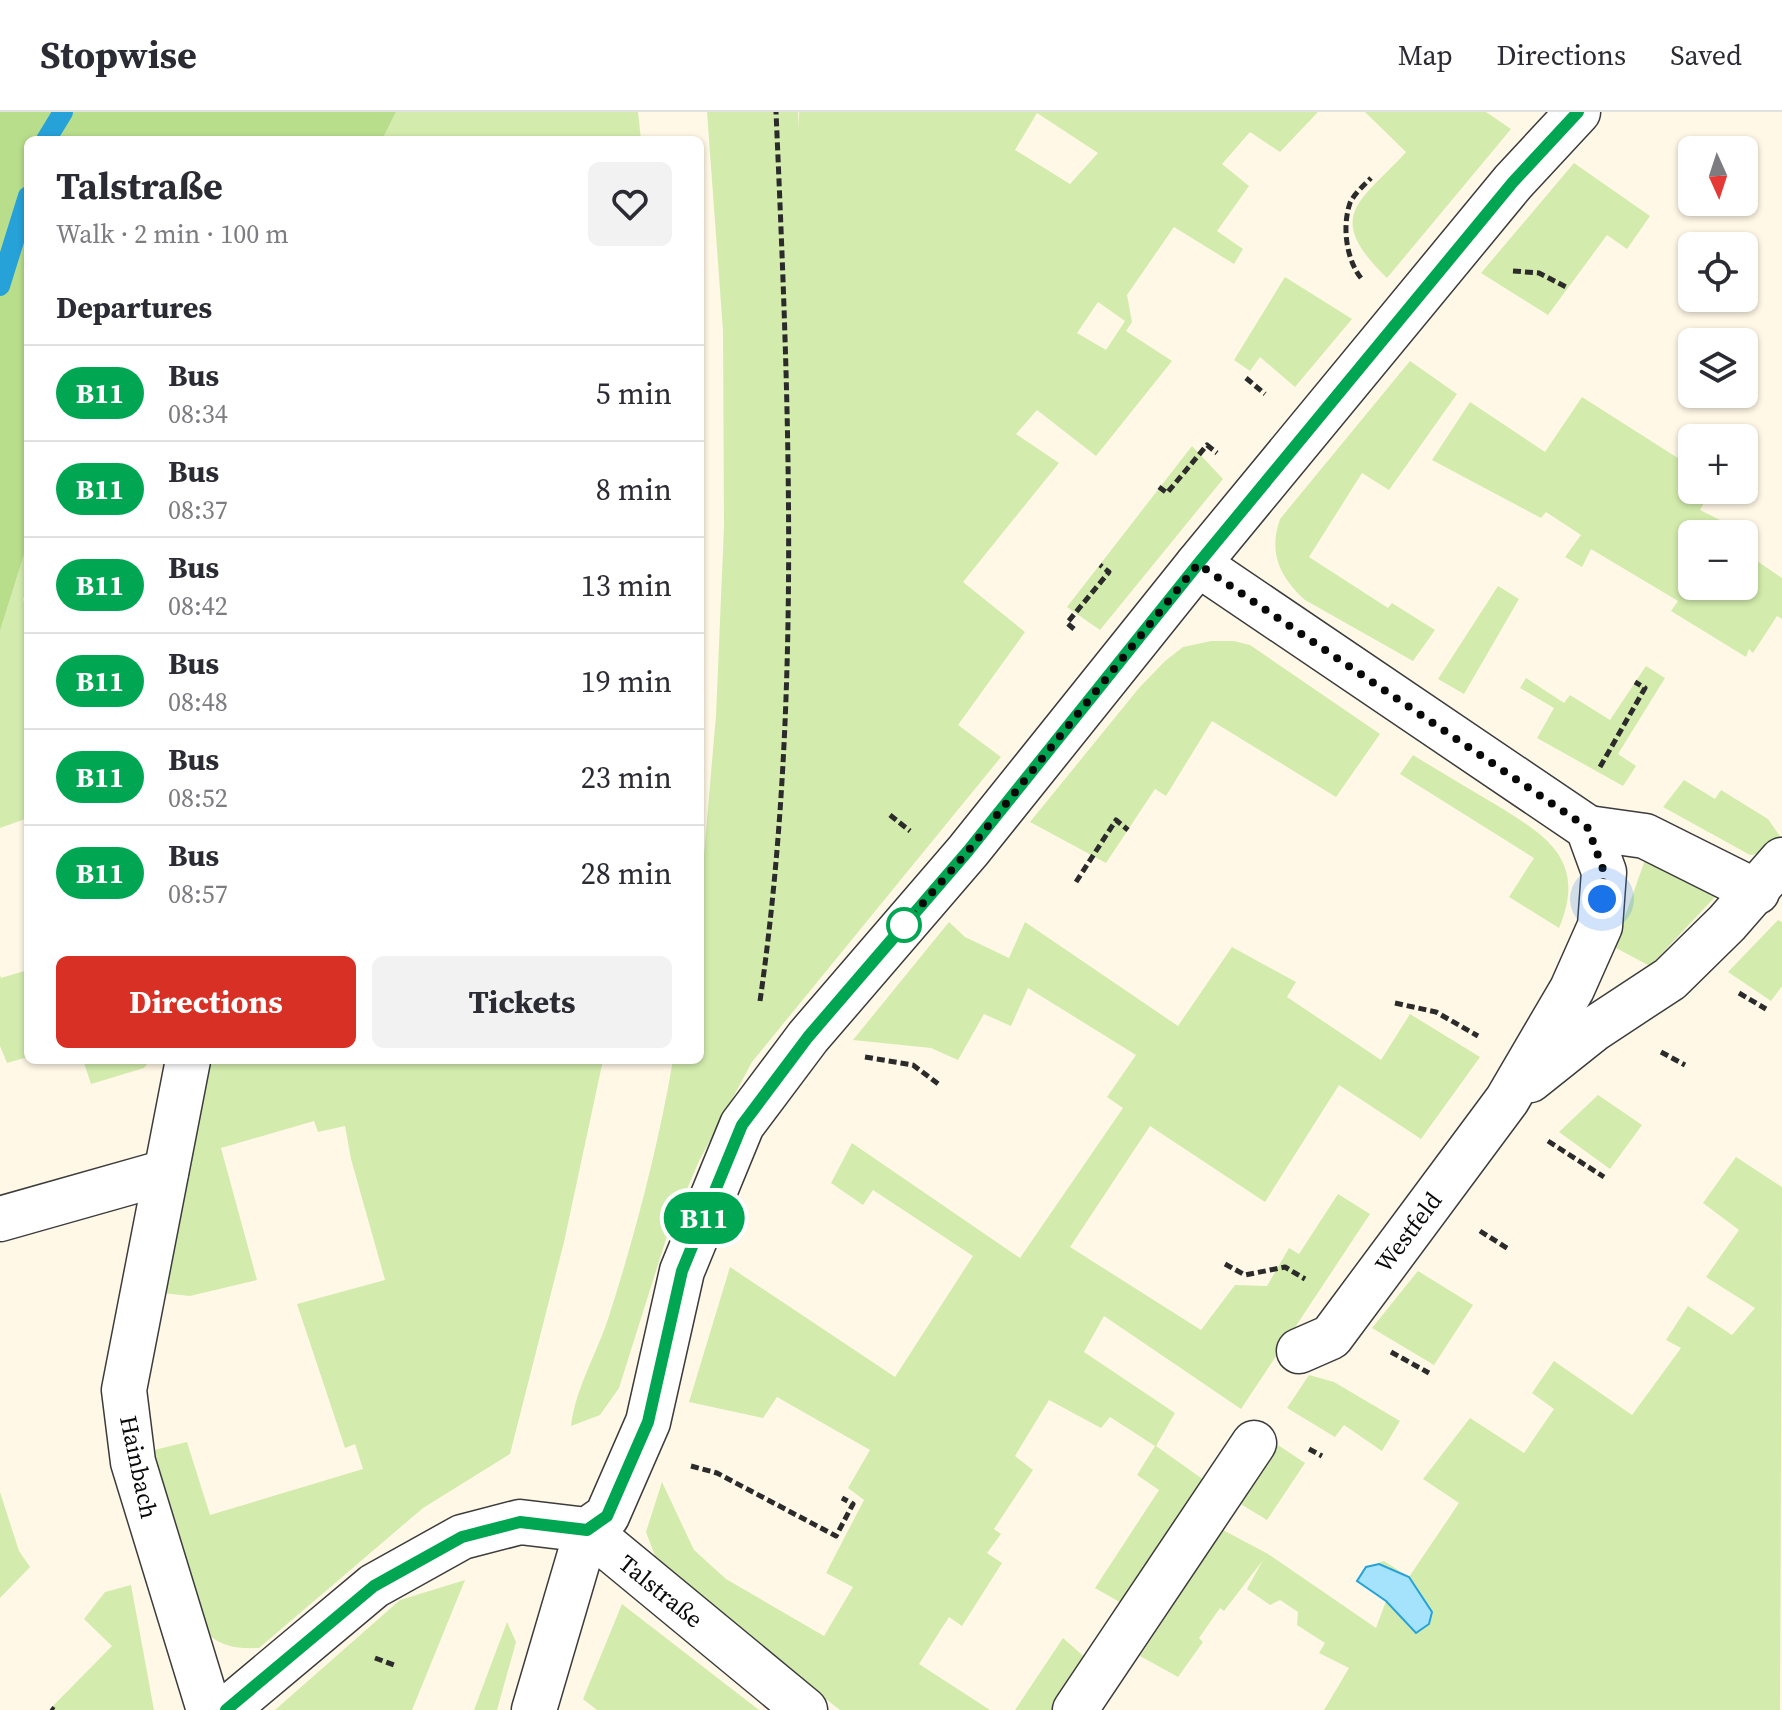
<!DOCTYPE html>
<meta charset="utf-8">
<style>
body{margin:0;font-family:"Source Serif 4",serif;background:#f2f2f3;color:#2b2b33;height:100vh;display:flex;flex-direction:column;font-size:30px;white-space:nowrap}
*{box-sizing:border-box;margin:0}
p{font-size:26px;color:#7c7c81}
.icon{flex:none;width:44px;height:44px;fill:none;stroke:currentColor;stroke-width:2;stroke-linecap:round;stroke-linejoin:round}
.map{position:relative;flex:1;overflow:hidden}
.details{position:absolute;left:24px;top:24px;width:680px;height:928px;display:flex;flex-direction:column;background:#fff;border-radius:12px;box-shadow:0 2px 6px #0004}
.details>*{flex:none}
.badge{padding:0 16px;border-radius:26px;font-size:28px;line-height:52px}
.needle{width:52px;rotate:177deg}
.fabs{position:absolute;left:1678px;top:24px;display:grid;gap:16px}
.fabs a{display:grid;place-items:center;width:80px;height:80px;border-radius:12px;background:#fff;box-shadow:0 2px 6px #0004;font-size:40px}
.you{position:absolute;width:40px;height:40px;margin:-20px;border:6px solid #fff;border-radius:50%;background:#1a73e8;box-shadow:0 0 0 12px #1a73e833}
.map>.badge{position:absolute;translate:-50% -50%;box-shadow:0 0 0 4px #fff}
h2{padding:0 32px;font-size:30px;line-height:72px}
.round{display:grid;place-items:center;flex:none;width:84px;height:84px;border-radius:12px;background:#f2f2f3}
.headline{display:flex;align-items:center;justify-content:space-between;height:136px;padding:0 32px}
h1{font-size:38px;font-weight:700;line-height:60px}
.cta{display:flex;gap:16px;margin-top:auto;padding:16px 32px}
.cta a{flex:1;height:92px;border-radius:12px;background:#d93025;color:#fff;font-size:32px;font-weight:700;line-height:92px;text-align:center}
.cta a+a{background:#f2f2f3;color:#2b2b33}
ul{padding:0;list-style:none}
li{display:flex;align-items:center;gap:24px;height:96px;padding:0 32px;border-top:2px solid #e1e1e2}
li div{flex:1}
li b{display:block;font-size:30px}
li em{font-style:normal}
li .badge{min-width:88px;font-weight:700;text-align:center}
header{display:flex;align-items:center;gap:48px;box-sizing:border-box;height:112px;padding:0 40px;background:#fff;border-bottom:2px solid #e1e1e2}
header strong{font-size:38px}
nav{display:flex;gap:44px;margin-inline-start:auto;font-size:28px}
.map>svg:first-child{display:block}
.green{fill:#d3ecad;fill-rule:evenodd}
.forest{fill:#b8de8b}
.water{fill:#a5e3fc;stroke:#26a2d9;stroke-width:2}
.lines{fill:none;stroke-linecap:round;stroke-linejoin:round}
.stream{stroke:#26a2d9;stroke-width:20}
.street-casing{stroke:#3c3c3c;stroke-width:47}
.path{stroke:#2b2b2b;stroke-width:5;stroke-dasharray:8 4;stroke-linecap:butt}
.street{stroke:#fff;stroke-width:44}
.line-casing{stroke:#fff;stroke-width:18}
.line{stroke:#00a651;stroke-width:12}
.walk{stroke:#090909;stroke-width:8;stroke-dasharray:0 14.4}
.stop-dot{fill:#fff;stroke:#00a651;stroke-width:4}
.labels{text-anchor:middle;dominant-baseline:central;stroke-width:8;stroke-linejoin:round;paint-order:stroke}
.street-label{font-size:24px;fill:#090909;stroke:#fff}
</style>
<header>
<strong>Stopwise</strong>
<nav><a>Map</a><a>Directions</a><a>Saved</a></nav>
</header>
<div class="map">
<svg width="1782" height="1598" viewBox="0 0 1782 1598">
<rect width="100%" height="100%" fill="#fff8e6"/>
<g class="green">
<polygon points="396,0 638,0 641,28 382,28"/>
<path d="M 707,0 L 798,0 L 799,17 L 799,0 L 1318,0 L 1280,40 L 1250,20 L 1222,52 L 1249,74 L 1217,119 L 1243,137 L 1234,152 L 1174,115 L 1127,183 L 1132,210 L 1126,219 L 1172,249 L 1096,344 L 1037,298 L 1016,322 L 1059,351 L 963,470 L 1025,520 L 958,613 L 1001,645 L 752,950 L 699,1049 L 667,1124 L 619,1276 L 600,1303 L 571,1314 C 576,1274 597,1242 609,1204 C 636,1120 658,1035 673,948 L 700,948 L 700,790 L 716,603 L 724,415 L 723,219 ZM 1037,1 L 1098,41 L 1070,72 L 1015,38 ZM 1098,190 L 1125,209 L 1106,238 L 1077,221 Z"/>
<path d="M 1365,0 L 1486,0 L 1511,17 L 1387,166 C 1322,103 1361,90 1406,40 Z"/>
<polygon points="1574,51 1650,104 1627,137 1607,123 1548,203 1481,161"/>
<polygon points="1285,165 1352,207 1295,275 1260,245 1250,259 1234,248"/>
<path d="M 1410,249 L 1457,282 L 1389,378 L 1362,361 L 1309,445 L 1388,496 L 1392,491 L 1435,518 L 1413,549 L 1305,488 C 1280,465 1268,441 1280,407 Z"/>
<polygon points="1582,285 1692,355 1692,378 1711,378 1700,398 1724,410 1718,422 1692,422 1692,474 1744,474 1744,440 1782,466 1782,507 1777,504 1753,541 1749,537 1746,545 1671,499 1678,489 1591,437 1582,455 1565,445 1581,423 1546,400 1541,406 1432,348 1470,290 1545,340"/>
<polygon points="1192,334 1223,367 1100,518 1067,495"/>
<polygon points="28,430 28,485 23,486 28,507 28,706 0,716 0,519"/>
<polygon points="1498,474 1519,487 1464,582 1438,567"/>
<polygon points="1211,529 1234,529 1250,533 1380,622 1336,685 1212,609 1166,684 1155,677 1106,751 1030,710 1139,576 1165,549 1183,535"/>
<polygon points="1646,554 1665,566 1618,642 1636,654 1623,674 1537,626 1554,596 1520,576 1526,566 1564,591 1570,583 1610,608"/>
<path d="M 1413,643 C 1439,659 1466,675 1493,691 C 1545,723 1588,747 1559,816 L 1509,785 L 1534,746 L 1400,662 Z"/>
<polygon points="1684,668 1715,687 1721,678 1768,707 1782,727 1769,741 1750,743 1663,695"/>
<polygon points="1645,748 1715,785 1650,854 1614,835"/>
<polygon points="1778,808 1782,810 1782,874 1771,889 1728,860"/>
<polygon points="949,810 965,825 1009,846 1025,810 1178,914 1232,835 1296,870 1287,885 1381,948 1410,902 1480,945 1421,1027 1339,973 1265,1090 1150,1014 1070,1135 1201,1218 1235,1173 1267,1174 1289,1136 1299,1142 1338,1082 1370,1102 1241,1297 1104,1204 1084,1240 1175,1301 1156,1334 1204,1368 1123,1492 1095,1476 1159,1378 1137,1363 1155,1334 1110,1305 1101,1316 1049,1288 1015,1344 1033,1358 994,1417 1001,1422 987,1441 1002,1451 962,1514 949,1505 919,1552 990,1598 840,1598 661,1460 646,1420 662,1370 694,1438 726,1467 824,1524 853,1475 826,1461 864,1388 848,1376 870,1338 777,1285 763,1306 689,1290 730,1155 895,1265 973,1144 873,1078 863,1093 831,1071 852,1031 1020,1146 1123,996 1107,985 1136,943 1028,876 1011,914 984,902 958,948 931,936 853,928"/>
<polygon points="28,858 28,945 7,951 0,934 0,863 1,866"/>
<polygon points="83,948 150,948 144,956 91,972"/>
<path d="M 202,948 L 603,948 L 564,1130 L 510,1342 L 423,1396 L 259,1536 C 237,1537 224,1535 207,1522 L 150,1339 L 187,1330 L 210,1403 L 363,1357 L 355,1332 L 345,1336 L 297,1192 L 385,1168 L 351,1047 L 345,1014 L 318,1020 L 314,1009 L 221,1036 L 257,1168 L 190,1184 L 153,1180 Z"/>
<polygon points="1598,983 1642,1013 1610,1057 1559,1020"/>
<polygon points="1736,1045 1782,1075 1780,1598 1324,1598 1349,1556 1319,1541 1325,1531 1297,1513 1298,1500 1280,1488 1270,1493 1247,1477 1263,1448 1224,1499 1220,1496 1199,1526 1203,1530 1178,1565 1140,1544 1223,1418 1268,1442 1376,1516 1386,1489 1357,1469 1366,1455 1384,1449 1409,1465 1459,1391 1423,1367 1470,1306 1524,1341 1554,1297 1532,1281 1554,1249 1632,1303 1681,1236 1666,1228 1688,1194 1732,1223 1755,1196 1706,1165 1739,1118 1703,1091"/>
<polygon points="1418,1159 1473,1193 1434,1253 1372,1216"/>
<polygon points="1309,1263 1334,1270 1400,1309 1382,1339 1344,1313 1335,1325 1287,1296"/>
<polygon points="1278,1333 1305,1351 1267,1408 1239,1391"/>
<polygon points="0,1380 19,1439 30,1455 0,1486"/>
<polygon points="465,1468 412,1598 275,1598 400,1488"/>
<polygon points="131,1473 154,1598 49,1598 112,1534 84,1507 105,1480"/>
<polygon points="622,1492 759,1598 597,1598 583,1587"/>
<polygon points="507,1510 516,1530 497,1598 474,1598"/>
<polygon points="1063,1526 1089,1549 1054,1598 1015,1598"/>
</g>
<polygon class="forest" points="0,0 396,0 382,28 28,28 28,430 0,519"/>
<polygon class="water" points="1379,1452 1409,1465 1432,1500 1429,1512 1416,1521 1386,1489 1357,1469 1366,1455"/>
<g class="lines">
<g class="stream">
<polyline points="46,28 63,0"/>
<polyline points="0,174 28,84"/>
</g>
<g class="street-casing">
<g id="street">
<polyline points="1198,452 1588,716 1604,760 1600,814 1572,877 1507,988 1331,1225 1299,1239"/>
<polyline points="1588,716 1645,724 1757,780"/>
<polyline points="188,948 124,1278 133,1350 209,1598"/>
<polyline points="1530,968 1594,917 1670,867 1727,811 1782,748"/>
<polyline points="0,1107 166,1060"/>
<polyline points="226,1598 374,1474 462,1425 520,1410 587,1418 607,1404 648,1310 682,1159 742,1013 808,925 968,739 1198,452 1513,70 1578,0"/>
<polyline points="534,1598 587,1418 805,1598"/>
<polyline points="1075,1598 1254,1331"/>
</g>
</g>
<g class="path">
<polyline points="1513,159 1539,161 1568,176"/>
<path d="M 1361,166 C 1346,147 1342,114 1350,91 C 1354,82 1364,73 1371,66"/>
<polyline points="1246,266 1265,282"/>
<polyline points="1159,375 1167,381 1207,333 1217,341"/>
<polyline points="1074,517 1067,511 1109,460 1100,453"/>
<polyline points="1600,655 1645,576 1635,570"/>
<polyline points="890,703 910,719"/>
<polyline points="1076,770 1116,708 1128,718"/>
<polyline points="1739,881 1766,897"/>
<path d="M 760,889 C 802,596 789,295 776,0"/>
<polyline points="1395,891 1436,900 1478,924"/>
<polyline points="1661,940 1685,953"/>
<polyline points="865,945 913,953 941,974"/>
<polyline points="1548,1029 1604,1065"/>
<polyline points="1480,1119 1510,1138"/>
<polyline points="1225,1152 1245,1163 1285,1155 1305,1167"/>
<polyline points="1391,1240 1429,1261"/>
<polyline points="1309,1337 1322,1344"/>
<polyline points="691,1354 717,1361 836,1424 853,1392 842,1386"/>
<polyline points="375,1546 394,1553"/>
<polyline points="51,1596 54,1598"/>
</g>
<use href="#street" class="street"/>
</g>
<g class="lines">
<g class="line-casing">
<polyline id="line" points="226,1598 374,1474 462,1425 520,1410 587,1418 607,1404 648,1310 682,1159 742,1013 808,925 968,739 1198,452 1513,70 1578,0"/>
</g>
<use href="#line" class="line"/>
<polyline class="walk" points="904,813 968,739 1198,452 1588,716 1604,760 1602,787"/>
</g>
<circle class="stop-dot" cx="904" cy="813" r="16"/>
<g class="labels">
<g class="street-label">
<text transform="translate(1408 1120) rotate(-53)">Westfeld</text>
<text transform="translate(139 1355) rotate(78)">Hainbach</text>
<text transform="translate(661 1479) rotate(39)">Talstraße</text>
</g>
</g>
</svg>
<div class="fabs">
<a><svg class="needle" viewBox="-14 -14 28 28"><path d="M0-13l5 13h-10z" fill="#e53935"/><path d="M0 13l5-13h-10z" fill="#7c7c81"/></svg></a>
<a><svg class="icon" aria-label="locate" viewBox="0 0 24 24"><circle cx="12" cy="12" r="6"/><path d="M12 2v4M12 18v4M2 12h4M18 12h4"/></svg></a>
<a><svg class="icon" aria-label="layers" viewBox="0 0 24 24"><path d="M12 4l9 5-9 5-9-5zM3 14l9 5 9-5"/></svg></a>
<a>+</a>
<a>−</a>
</div>
<div class="you" style="left:1602px;top:787px"></div>
<b class="badge" style="left:704px;top:1106px;background:#00a651;color:#fff">B11</b>
<section class="details">
<div class="headline"><div><h1>Talstraße</h1><p>Walk · 2 min · 100 m</p></div><a class="round"><svg class="icon" aria-label="heart" viewBox="0 0 24 24"><path d="M12 20l-8-8c-3-5 5-10 8-4 3-6 11-1 8 4z"/></svg></a></div>
<h2>Departures</h2>
<ul>
<li><span class="badge" style="background:#00a651;color:#fff">B11</span><div><b>Bus</b><p>08:34</p></div><em>5 min</em></li>
<li><span class="badge" style="background:#00a651;color:#fff">B11</span><div><b>Bus</b><p>08:37</p></div><em>8 min</em></li>
<li><span class="badge" style="background:#00a651;color:#fff">B11</span><div><b>Bus</b><p>08:42</p></div><em>13 min</em></li>
<li><span class="badge" style="background:#00a651;color:#fff">B11</span><div><b>Bus</b><p>08:48</p></div><em>19 min</em></li>
<li><span class="badge" style="background:#00a651;color:#fff">B11</span><div><b>Bus</b><p>08:52</p></div><em>23 min</em></li>
<li><span class="badge" style="background:#00a651;color:#fff">B11</span><div><b>Bus</b><p>08:57</p></div><em>28 min</em></li>
</ul>
<div class="cta"><a>Directions</a><a>Tickets</a></div>
</section>
</div>
